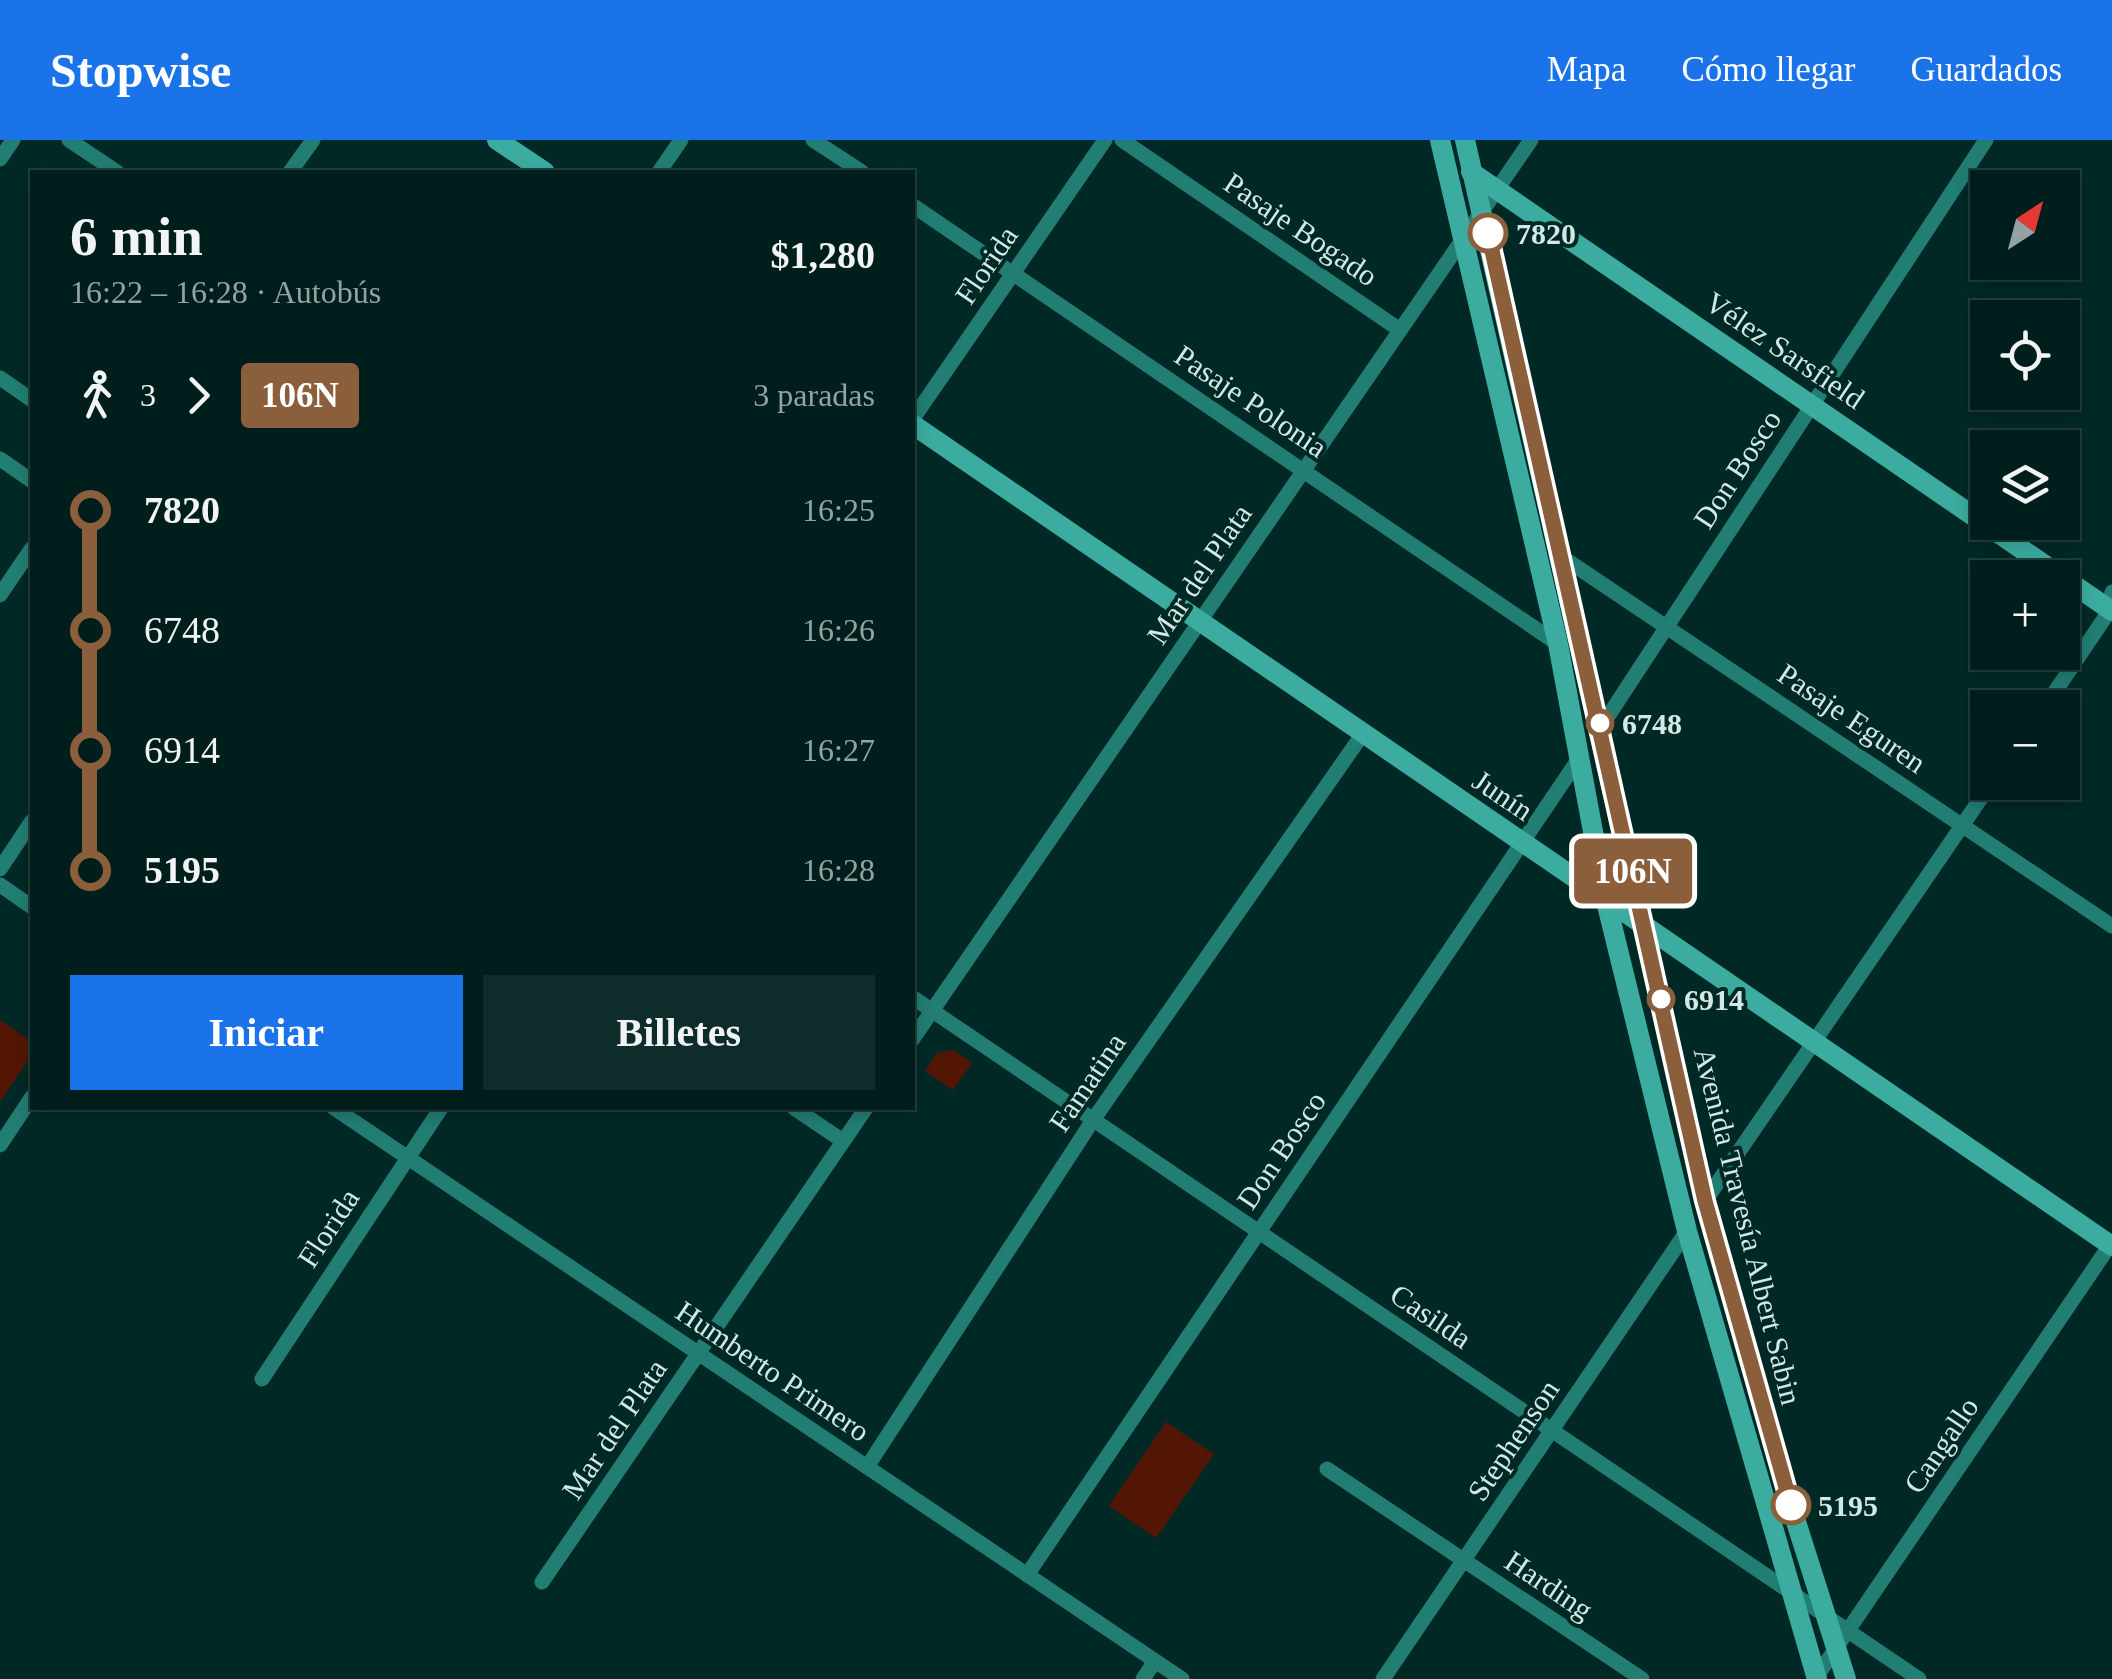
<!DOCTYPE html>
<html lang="es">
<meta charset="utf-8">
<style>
body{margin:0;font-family:Georgia,serif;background:#0e2c29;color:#f1f3f6;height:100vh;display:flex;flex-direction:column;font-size:38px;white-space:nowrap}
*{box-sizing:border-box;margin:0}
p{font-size:32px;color:#95a2a3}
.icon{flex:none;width:55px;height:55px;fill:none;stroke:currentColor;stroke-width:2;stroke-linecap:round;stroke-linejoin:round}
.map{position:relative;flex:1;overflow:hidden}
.side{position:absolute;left:30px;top:30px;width:885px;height:940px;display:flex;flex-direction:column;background:#001f1c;border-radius:0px;box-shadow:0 5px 15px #0003,0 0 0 2px #223d3b}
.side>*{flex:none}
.badge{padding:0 20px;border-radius:8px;font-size:35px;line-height:65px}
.needle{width:65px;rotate:36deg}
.buttons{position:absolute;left:1970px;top:30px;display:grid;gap:20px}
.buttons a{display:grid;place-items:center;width:110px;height:110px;border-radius:0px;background:#001f1c;box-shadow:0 5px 15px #0003,0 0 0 2px #223d3b;font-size:50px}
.map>.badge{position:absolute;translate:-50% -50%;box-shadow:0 0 0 5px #fff}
.legs{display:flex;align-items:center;gap:15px;height:110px;padding:0 40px;font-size:32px}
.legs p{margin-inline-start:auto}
.headline{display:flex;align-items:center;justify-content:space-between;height:170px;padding:0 40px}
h1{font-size:55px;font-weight:800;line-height:75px}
.button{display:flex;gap:20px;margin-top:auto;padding:20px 40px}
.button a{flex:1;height:115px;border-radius:0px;background:#1a73e8;color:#fff;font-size:40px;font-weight:800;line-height:115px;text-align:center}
.button a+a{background:#0e2c29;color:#f1f3f6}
ul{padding:0 40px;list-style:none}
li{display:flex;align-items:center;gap:35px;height:120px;font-size:38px}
li i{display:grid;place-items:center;width:15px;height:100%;margin:0 12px;background:currentColor}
li i::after{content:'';width:25px;height:25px;margin:-12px;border:8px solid;border-radius:50%;background:#001f1c}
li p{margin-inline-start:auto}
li:first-child i{background:linear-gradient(#0000 50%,currentColor 0)}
li:last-child i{background:linear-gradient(currentColor 50%,#0000 0)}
header{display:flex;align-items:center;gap:60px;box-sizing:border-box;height:140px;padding:0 50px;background:#1a73e8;color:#fff}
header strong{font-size:48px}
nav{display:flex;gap:55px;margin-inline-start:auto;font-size:35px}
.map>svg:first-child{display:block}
.green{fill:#541604}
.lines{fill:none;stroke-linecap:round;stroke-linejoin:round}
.minor{stroke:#227d73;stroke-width:15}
.secondary{stroke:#3caca0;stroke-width:20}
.line-1-casing{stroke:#fff;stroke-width:22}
.line-1{stroke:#8b5e3c;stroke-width:15}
.stop-1-dot{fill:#fff;stroke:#8b5e3c;stroke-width:5}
.labels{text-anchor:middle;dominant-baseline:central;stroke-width:8;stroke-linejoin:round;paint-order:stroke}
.street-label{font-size:30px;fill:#d4e9e5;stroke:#002925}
.stop-label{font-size:30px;font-weight:bold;fill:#d4e9e5;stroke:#002925;text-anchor:start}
</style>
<header>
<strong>Stopwise</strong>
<nav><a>Mapa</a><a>Cómo llegar</a><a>Guardados</a></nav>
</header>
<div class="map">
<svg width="2112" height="1539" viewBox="0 0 2112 1539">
<rect width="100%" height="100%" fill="#002925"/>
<g class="green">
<polygon points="0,880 32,902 32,914 0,962"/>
<polygon points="954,910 972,923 953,950 925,931 937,913"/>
<polygon points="1166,1282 1214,1314 1156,1398 1109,1366"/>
</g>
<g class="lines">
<g class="minor">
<polyline points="69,0 117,32"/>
<polyline points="813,0 862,32"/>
<polyline points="1122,0 1400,190"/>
<polyline points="0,19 13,0"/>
<polyline points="290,32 313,0"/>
<polyline points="659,32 681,0"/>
<polyline points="912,65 1558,504"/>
<polyline points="0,238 32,260"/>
<polyline points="912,280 1105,0"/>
<polyline points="0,319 32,341"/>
<polyline points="1562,417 2112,786"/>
<polyline points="0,455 32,408"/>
<polyline points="2044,568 2110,470 2112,452"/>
<polyline points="1601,587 1986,0"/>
<polyline points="0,729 32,681"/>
<polyline points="0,745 32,767"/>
<polyline points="912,857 1919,1539"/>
<polyline points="912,900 1531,0"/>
<polyline points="334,968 1182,1539"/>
<polyline points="794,968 843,1001"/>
<polyline points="0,1005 32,957"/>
<polyline points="1705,1061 1992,642"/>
<polyline points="262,1239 441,968"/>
<polyline points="867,1327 1093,980 1362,595"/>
<polyline points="1327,1329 1642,1539"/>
<polyline points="1027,1435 1580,617"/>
<polyline points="542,1442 866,968"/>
<polyline points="1143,1539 1155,1521"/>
<polyline points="1383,1539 1687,1091"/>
<polyline points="1815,1539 2112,1102"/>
</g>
<g class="secondary">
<polyline points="497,0 545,32"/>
<polyline points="1440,0 1558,504 1606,761 1687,1091 1817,1539"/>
<polyline points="1465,0 1705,1061 1791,1366 1846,1539"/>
<polyline points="1471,32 2112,471"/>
<polyline points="912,284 2112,1106"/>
</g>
</g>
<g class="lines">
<g class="line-1-casing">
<polyline id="line-1" points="1488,93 1705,1061 1791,1365"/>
</g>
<use href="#line-1" class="line-1"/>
</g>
<g class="stop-1-dot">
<circle cx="1488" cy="93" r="18"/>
<circle cx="1600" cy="583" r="12"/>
<circle cx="1661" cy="859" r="12"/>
<circle cx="1791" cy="1365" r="18"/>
</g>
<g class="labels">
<g class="street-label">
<text transform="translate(1301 89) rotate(34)">Pasaje Bogado</text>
<text transform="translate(986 125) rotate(-56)">Florida</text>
<text transform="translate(1785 210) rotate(34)">Vélez Sarsfield</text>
<text transform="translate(1251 261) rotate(34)">Pasaje Polonia</text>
<text transform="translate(1737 329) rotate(-57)">Don Bosco</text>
<text transform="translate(1199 434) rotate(-56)">Mar del Plata</text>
<text transform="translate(1852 578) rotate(34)">Pasaje Eguren</text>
<text transform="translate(1503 655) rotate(34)">Junín</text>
<text transform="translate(1087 942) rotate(-56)">Famatina</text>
<text transform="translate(1281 1010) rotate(-56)">Don Bosco</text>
<text transform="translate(1748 1086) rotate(76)">Avenida Travesía Albert Sabin</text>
<text transform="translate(328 1088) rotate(-57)">Florida</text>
<text transform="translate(1431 1176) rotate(34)">Casilda</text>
<text transform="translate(773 1231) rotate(34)">Humberto Primero</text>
<text transform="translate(614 1289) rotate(-56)">Mar del Plata</text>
<text transform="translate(1513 1300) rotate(-56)">Stephenson</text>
<text transform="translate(1941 1305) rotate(-56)">Cangallo</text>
<text transform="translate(1549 1445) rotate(34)">Harding</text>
</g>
<g class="stop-label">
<text x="1516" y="93">7820</text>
<text x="1622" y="583">6748</text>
<text x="1684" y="859">6914</text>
<text x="1818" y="1365">5195</text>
</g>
</g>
</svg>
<div class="buttons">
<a><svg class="needle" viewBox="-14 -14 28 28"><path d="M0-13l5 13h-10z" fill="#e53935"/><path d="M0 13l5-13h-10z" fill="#95a2a3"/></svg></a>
<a><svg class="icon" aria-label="locate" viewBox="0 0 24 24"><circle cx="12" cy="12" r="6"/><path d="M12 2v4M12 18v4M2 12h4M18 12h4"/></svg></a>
<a><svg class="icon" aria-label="layers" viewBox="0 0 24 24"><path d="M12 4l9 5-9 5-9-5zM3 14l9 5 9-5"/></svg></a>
<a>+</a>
<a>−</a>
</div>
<b class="badge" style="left:1633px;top:731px;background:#8b5e3c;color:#fff">106N</b>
<section class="side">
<div class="headline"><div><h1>6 min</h1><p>16:22 – 16:28 · Autobús</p></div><b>$1,280</b></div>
<div class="legs"><svg class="icon" aria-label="walk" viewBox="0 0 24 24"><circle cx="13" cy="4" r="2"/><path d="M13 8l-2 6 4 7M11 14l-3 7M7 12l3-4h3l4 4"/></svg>3<svg class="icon" aria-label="forward" viewBox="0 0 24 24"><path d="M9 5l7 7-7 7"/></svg><b class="badge" style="background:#8b5e3c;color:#fff">106N</b><p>3 paradas</p></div>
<ul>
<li><i style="color:#8b5e3c"></i><b>7820</b><p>16:25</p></li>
<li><i style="color:#8b5e3c"></i><span>6748</span><p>16:26</p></li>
<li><i style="color:#8b5e3c"></i><span>6914</span><p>16:27</p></li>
<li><i style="color:#8b5e3c"></i><b>5195</b><p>16:28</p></li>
</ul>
<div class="button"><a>Iniciar</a><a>Billetes</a></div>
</section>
</div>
